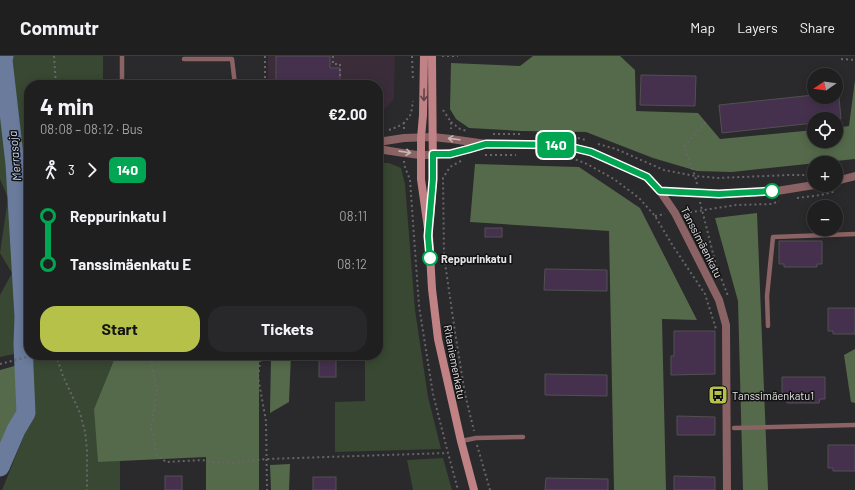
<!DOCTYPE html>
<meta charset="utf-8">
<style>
body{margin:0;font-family:Barlow,sans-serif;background:#282729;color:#f1f3f6;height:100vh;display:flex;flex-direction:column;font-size:15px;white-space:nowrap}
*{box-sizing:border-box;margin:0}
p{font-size:13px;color:#a2a2a5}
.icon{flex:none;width:22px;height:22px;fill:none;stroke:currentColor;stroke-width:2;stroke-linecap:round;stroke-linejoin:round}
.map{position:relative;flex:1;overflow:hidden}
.side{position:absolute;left:24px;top:24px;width:359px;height:280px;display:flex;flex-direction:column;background:#201f20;border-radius:16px;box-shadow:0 2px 10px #0003,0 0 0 1px #3d3d3e}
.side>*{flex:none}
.badge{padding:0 8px;border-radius:6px;font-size:14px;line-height:26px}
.needle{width:26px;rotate:257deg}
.controls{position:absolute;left:807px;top:12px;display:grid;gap:8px}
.controls a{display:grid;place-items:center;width:36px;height:36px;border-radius:50%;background:#201f20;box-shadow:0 2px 10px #0003,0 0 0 1px #3d3d3e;font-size:20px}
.map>.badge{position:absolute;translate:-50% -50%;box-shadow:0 0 0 2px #fff}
.legs{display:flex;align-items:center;gap:6px;height:44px;padding:0 16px;font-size:13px}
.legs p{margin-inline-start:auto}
.headline{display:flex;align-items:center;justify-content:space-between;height:68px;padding:0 16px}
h1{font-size:22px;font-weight:700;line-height:30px}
.action{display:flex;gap:8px;margin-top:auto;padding:8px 16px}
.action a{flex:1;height:46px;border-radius:16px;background:#b6c149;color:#111;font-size:16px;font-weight:700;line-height:46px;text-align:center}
.action a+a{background:#282729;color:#f1f3f6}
ul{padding:0 16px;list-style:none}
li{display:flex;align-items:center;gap:14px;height:48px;font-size:15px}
li i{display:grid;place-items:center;width:6px;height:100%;margin:0 5px;background:currentColor}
li i::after{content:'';width:10px;height:10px;margin:-5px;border:3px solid;border-radius:50%;background:#201f20}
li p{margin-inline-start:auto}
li:first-child i{background:linear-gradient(#0000 50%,currentColor 0)}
li:last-child i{background:linear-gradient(currentColor 50%,#0000 0)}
header{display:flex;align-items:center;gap:24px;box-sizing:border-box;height:56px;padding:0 20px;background:#201f20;border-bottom:1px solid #3d3d3e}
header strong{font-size:19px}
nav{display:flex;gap:22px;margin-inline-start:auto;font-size:14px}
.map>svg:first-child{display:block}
.commercial{fill:#3a2c38}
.green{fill:#384832}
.forest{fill:#546a4b}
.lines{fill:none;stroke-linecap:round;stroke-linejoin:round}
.river{stroke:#6a7b9c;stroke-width:19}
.building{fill:#45314e;stroke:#525052}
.path{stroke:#676668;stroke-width:2;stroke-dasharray:2 3;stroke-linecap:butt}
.lane{stroke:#8b6364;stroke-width:4.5}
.street{stroke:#8b6364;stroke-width:8}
.secondary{stroke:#c18285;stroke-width:8}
.oneway{stroke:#614446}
.oneway2{stroke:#c6b7b8}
.line-1-casing{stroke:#fff;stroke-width:9}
.line-1{stroke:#00a651;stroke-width:6}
.stop-1-dot{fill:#fff;stroke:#00a651;stroke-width:2}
.labels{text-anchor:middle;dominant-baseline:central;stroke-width:3;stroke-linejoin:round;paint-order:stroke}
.street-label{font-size:11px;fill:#e5e4e6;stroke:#131213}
.stop-label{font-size:11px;font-weight:bold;fill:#e5e4e6;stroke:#131213;text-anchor:start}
.poi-label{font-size:11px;fill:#e5e4e6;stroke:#131213;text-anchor:start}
.water-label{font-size:12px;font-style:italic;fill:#cadcfe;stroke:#131213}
</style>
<header>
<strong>Commutr</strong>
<nav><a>Map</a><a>Layers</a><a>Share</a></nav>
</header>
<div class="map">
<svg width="855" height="434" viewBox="0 0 855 434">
<rect width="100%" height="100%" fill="#2a292b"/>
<polygon class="commercial" points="268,0 395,0 394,43 378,60 378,29 268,29"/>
<g class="green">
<polygon points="0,0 103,0 103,29 29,29 29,295 0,301 0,239 12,217 0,197 8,142 0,123"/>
<polygon points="378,107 389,107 401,112 405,128 415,254 428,341 441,393 335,396 335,346 365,345 365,299 378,299"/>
<polygon points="32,299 116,299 94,353 120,404 120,434 2,434 33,357"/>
<polygon points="443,402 452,434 413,434 407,404"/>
</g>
<g class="forest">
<polygon points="533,0 620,0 635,14 636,55 698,57 720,83 814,74 814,85 836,85 836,72 849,70 855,24 855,103 732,116 697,115 653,102 586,76 521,75 469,72 456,63 450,53 451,7 520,10"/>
<polygon points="475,108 579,111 640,152 697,264 662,263 666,434 614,434 609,175 470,166"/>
<polygon points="757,157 768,434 743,434 738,245 715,162"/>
<polygon points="855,293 855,347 851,346 844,299"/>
<polygon points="116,299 259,299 259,434 206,434 206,401 98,406 94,353"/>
<polygon points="271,299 291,299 289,346 270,357"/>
<polygon points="18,309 20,356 0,402 0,314"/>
<polygon points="290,408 289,434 271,434 270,409"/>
</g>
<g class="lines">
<polyline class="river" points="0,411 16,374 26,357 23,288 24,261 15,108 3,4 4,0"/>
</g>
<g class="building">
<polygon points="276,0 330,0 330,12 340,12 340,29 281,29 281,26 276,26"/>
<polygon points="641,19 696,20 695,50 640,49"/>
<polygon points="814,39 814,41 839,41 841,63 814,63 814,67 722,77 719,49"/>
<rect x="485" y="172" width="17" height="9"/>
<polygon points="779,185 822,185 822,208 817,208 817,211 784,211 784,208 779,208"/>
<polygon points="545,213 607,214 607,235 544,234"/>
<polygon points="828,252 855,252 855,278 833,278 833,275 828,275"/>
<polygon points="674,275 715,275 715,318 671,319 671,300 674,300"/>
<rect x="319" y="299" width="17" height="22"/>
<polygon points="545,318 607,319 607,340 545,339"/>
<polygon points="782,321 825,321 825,343 820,343 819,347 787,347 787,344 782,344"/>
<polygon points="677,360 715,361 715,379 677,379"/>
<polygon points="828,389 855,389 855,415 833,415 833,412 828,412"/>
<rect x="165" y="420" width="17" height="14"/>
<polygon points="674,420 715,421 715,434 674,434"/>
<rect x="313" y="421" width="23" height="13"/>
<polygon points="546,422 608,423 608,434 545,434"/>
</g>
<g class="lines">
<g class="path">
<polyline points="54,0 56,29"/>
<polyline points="265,0 265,29"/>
<polyline points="333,0 333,8 340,8 340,29"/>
<polyline points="412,0 413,25"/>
<polyline points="442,0 458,0"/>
<polyline points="841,3 855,4"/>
<polyline points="443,54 451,66 451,73"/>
<polyline points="451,66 460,73 467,75"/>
<polyline points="404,73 404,67 411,58 413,45"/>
<polyline points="389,74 397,71 404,67"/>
<polyline points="493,78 521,78"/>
<polyline points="573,81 578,82 586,84"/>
<polyline points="598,88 616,93 664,114 695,120 718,122 790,119 812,119"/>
<polyline points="485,99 516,99"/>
<polyline points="571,102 585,107 614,123 639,142 655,160 673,190 705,238 716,273"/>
<path d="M 404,105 C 404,111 408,118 410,124 L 419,250 L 433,338 L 448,397 L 458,434"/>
<polyline points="461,105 450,111 443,122 444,200 455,276 465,338 474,375"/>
<polyline points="697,128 695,120 684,90 707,65"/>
<polyline points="797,142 821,139 836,135"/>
<polyline points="700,146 716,209 728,240"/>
<polyline points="685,157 736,149 772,148 779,145"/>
<polyline points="655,160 665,158"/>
<polyline points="56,299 63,320 80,357 85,376 87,393 87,434"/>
<polyline points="150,299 157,335 151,373 157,399 166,406 202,404 214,406 232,407 266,403 448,397"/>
<polyline points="261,299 258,321 266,365 267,434"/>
<polyline points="0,308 35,299"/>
<polyline points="477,389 490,434"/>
</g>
<g class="lane">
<polyline points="122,0 122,29 235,28"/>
<polyline points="184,3 232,3 235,29"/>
<polyline points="768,270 767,240 773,181 855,178"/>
<polyline points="734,372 855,369"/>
<polyline points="461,385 476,382 523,381"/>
</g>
<g class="street">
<polyline points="378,86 404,82 433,81 451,83 486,88 561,89 591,96 647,121 660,135 675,157 719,244 726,269 727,434"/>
<path d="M 378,93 C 392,95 407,98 421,99 C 443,100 463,95 483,89"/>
<polyline points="836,125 855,120"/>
<polyline points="660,135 719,138 777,135 814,129"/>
</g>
<g class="secondary">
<polyline points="424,0 423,59 421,82 421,123 429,180 432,233 438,283 461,385 474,434"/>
<polyline points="430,163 433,123 432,0"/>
</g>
</g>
<defs><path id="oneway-shaft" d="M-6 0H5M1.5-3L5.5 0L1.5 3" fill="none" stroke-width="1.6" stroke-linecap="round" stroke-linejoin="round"/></defs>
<use class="oneway" href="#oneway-shaft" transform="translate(424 39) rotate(91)"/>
<g class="oneway2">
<use href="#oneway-shaft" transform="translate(454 83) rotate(-173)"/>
<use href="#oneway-shaft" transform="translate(405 96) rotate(8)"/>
</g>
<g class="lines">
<g class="line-1-casing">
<polyline id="line-1" points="430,202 428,180 433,123 433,98 450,98 469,93 486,88 562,89 591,96 647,121 660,135 719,138 772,135"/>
</g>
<use href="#line-1" class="line-1"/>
</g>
<defs>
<g id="bus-square" transform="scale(1)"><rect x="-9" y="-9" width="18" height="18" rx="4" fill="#b6c149" stroke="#131213"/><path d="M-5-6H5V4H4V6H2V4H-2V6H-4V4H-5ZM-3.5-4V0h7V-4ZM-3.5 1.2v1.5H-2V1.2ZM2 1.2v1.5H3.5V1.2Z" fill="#111"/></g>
</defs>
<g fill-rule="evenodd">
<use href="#bus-square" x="718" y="339"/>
</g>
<g class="stop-1-dot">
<circle cx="772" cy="135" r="7"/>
<circle cx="430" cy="202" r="7"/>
</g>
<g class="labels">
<g class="street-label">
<text transform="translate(702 186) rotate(63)">Tanssimäenkatu</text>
<text transform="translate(455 306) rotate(79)">Ritaniemenkatu</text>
</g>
<g class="stop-label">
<text x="441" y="202">Reppurinkatu I</text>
</g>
<g class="poi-label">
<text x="732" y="339">Tanssimäenkatu1</text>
</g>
<g class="water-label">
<text transform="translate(14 100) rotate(-95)">Merrasoja</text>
</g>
</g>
</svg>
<div class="controls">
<a><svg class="needle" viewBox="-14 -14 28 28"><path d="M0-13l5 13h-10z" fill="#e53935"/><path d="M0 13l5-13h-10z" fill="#a2a2a5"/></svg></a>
<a><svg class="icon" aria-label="locate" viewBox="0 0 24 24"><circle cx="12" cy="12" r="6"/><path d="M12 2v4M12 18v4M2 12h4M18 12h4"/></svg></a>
<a>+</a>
<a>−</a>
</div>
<b class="badge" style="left:556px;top:89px;background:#00a651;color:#fff">140</b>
<section class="side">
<div class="headline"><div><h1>4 min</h1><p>08:08 – 08:12 · Bus</p></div><b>€2.00</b></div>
<div class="legs"><svg class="icon" aria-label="walk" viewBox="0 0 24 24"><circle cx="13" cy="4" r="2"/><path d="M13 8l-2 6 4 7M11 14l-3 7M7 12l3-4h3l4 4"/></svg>3<svg class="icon" aria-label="forward" viewBox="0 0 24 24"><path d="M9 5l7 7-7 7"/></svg><b class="badge" style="background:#00a651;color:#fff">140</b></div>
<ul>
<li><i style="color:#00a651"></i><b>Reppurinkatu I</b><p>08:11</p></li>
<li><i style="color:#00a651"></i><b>Tanssimäenkatu E</b><p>08:12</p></li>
</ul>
<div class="action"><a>Start</a><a>Tickets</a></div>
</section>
</div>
